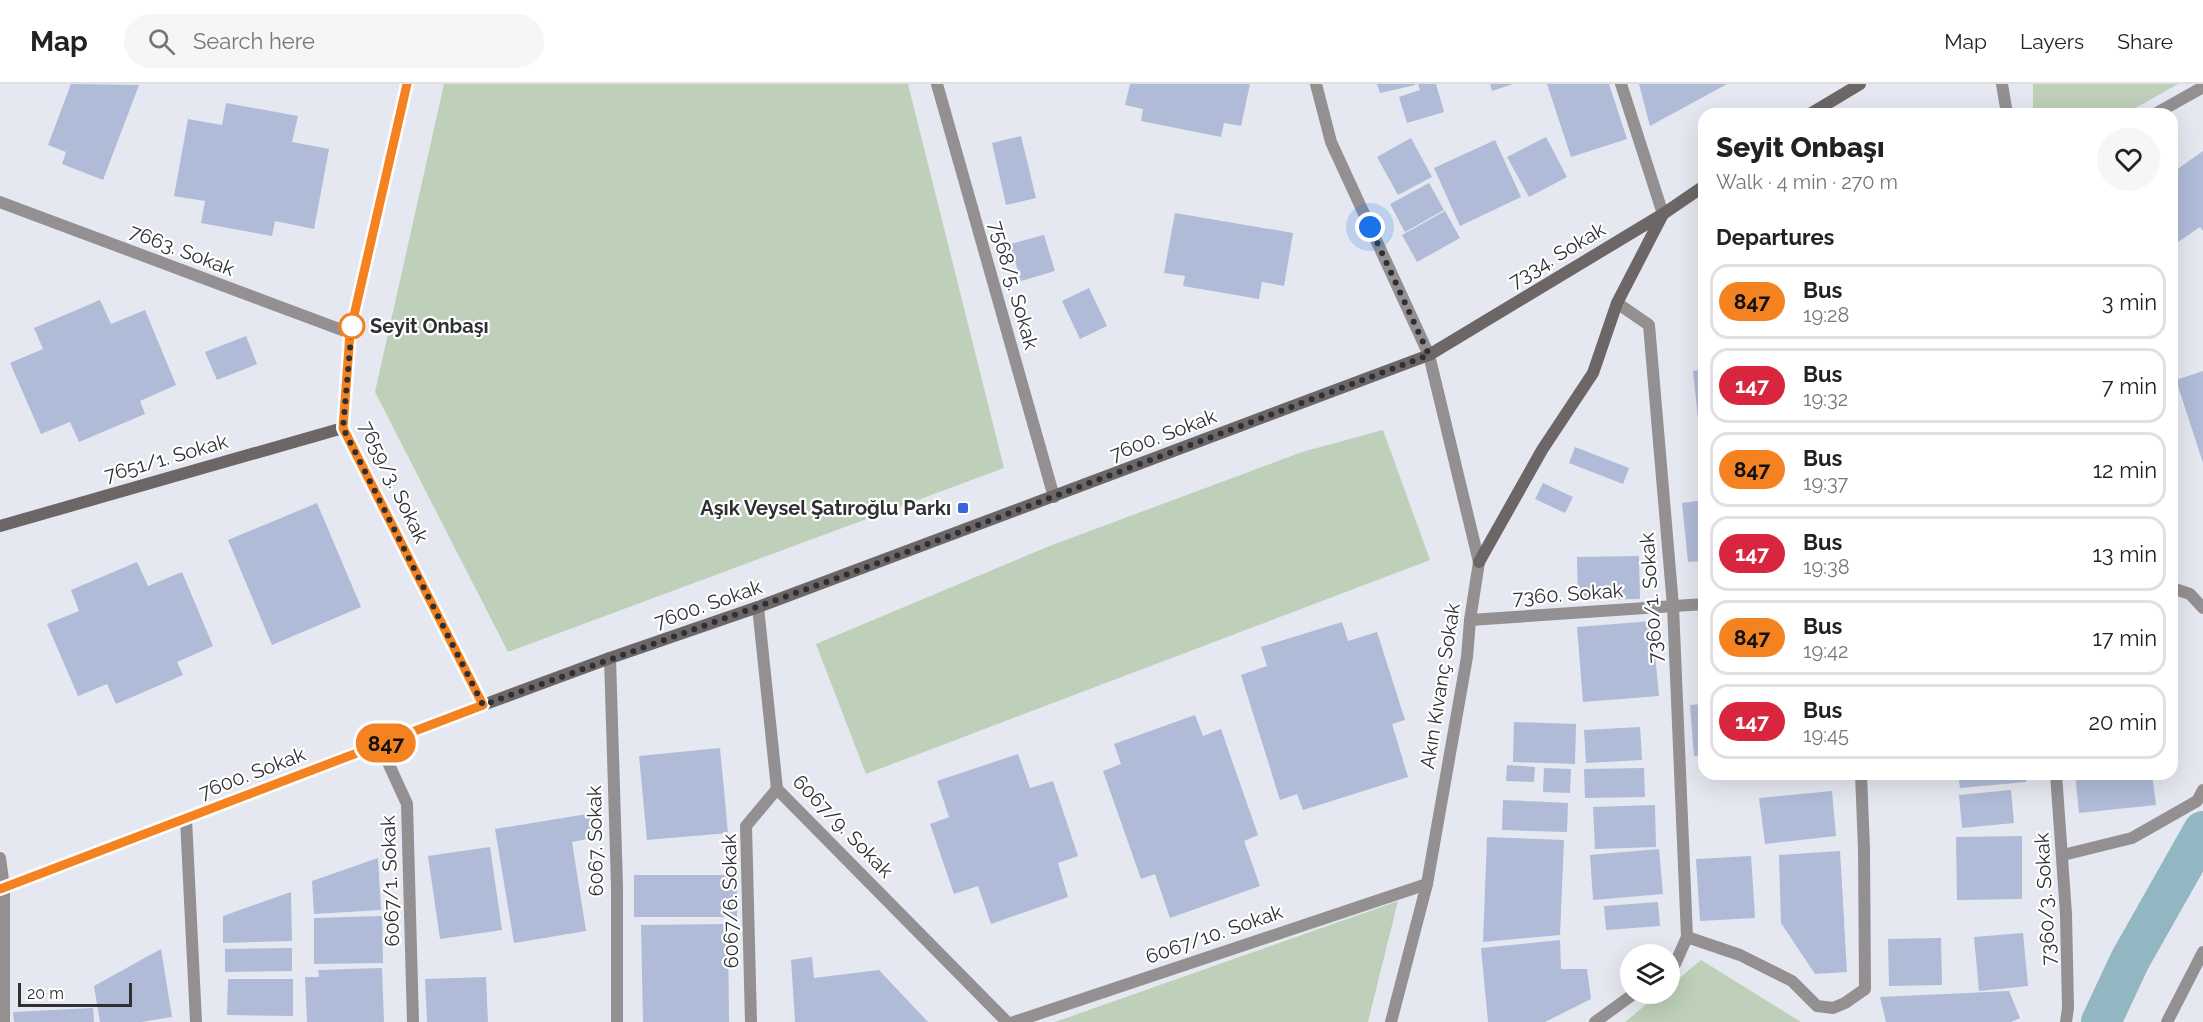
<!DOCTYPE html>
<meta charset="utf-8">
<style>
body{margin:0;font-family:Raleway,sans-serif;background:#f6f6f6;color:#222;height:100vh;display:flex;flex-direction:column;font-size:22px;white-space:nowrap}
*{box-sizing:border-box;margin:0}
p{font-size:20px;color:#767676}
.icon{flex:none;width:33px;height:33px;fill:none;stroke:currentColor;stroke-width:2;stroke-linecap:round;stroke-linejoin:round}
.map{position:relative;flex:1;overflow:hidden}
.drawer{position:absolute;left:1698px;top:24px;width:480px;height:672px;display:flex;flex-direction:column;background:#fff;border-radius:18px;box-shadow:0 6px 24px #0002}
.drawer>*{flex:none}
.badge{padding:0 12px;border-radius:20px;font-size:21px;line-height:39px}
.controls{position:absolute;left:1620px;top:860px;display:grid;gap:12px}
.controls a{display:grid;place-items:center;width:60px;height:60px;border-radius:50%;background:#fff;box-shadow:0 6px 24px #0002;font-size:30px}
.scale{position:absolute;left:18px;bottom:15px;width:114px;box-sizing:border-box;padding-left:6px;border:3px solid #2f3033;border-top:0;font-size:16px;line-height:21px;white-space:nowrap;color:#2f3033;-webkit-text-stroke:4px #fff;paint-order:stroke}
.you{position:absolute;width:30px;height:30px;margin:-15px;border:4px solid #fff;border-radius:50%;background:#1a73e8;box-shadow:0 0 0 9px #1a73e833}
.map>.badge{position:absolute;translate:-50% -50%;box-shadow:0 0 0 3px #fff}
h2{padding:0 18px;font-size:22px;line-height:54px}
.round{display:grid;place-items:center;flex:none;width:63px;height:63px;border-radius:32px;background:#f6f6f6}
.overview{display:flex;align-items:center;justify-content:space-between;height:102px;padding:0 18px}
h1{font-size:28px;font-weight:800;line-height:45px}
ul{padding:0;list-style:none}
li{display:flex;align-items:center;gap:18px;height:75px;margin:0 12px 9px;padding:0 6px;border:3px solid #e0e0e0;border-radius:18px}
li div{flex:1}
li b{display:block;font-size:22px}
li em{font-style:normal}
li .badge{min-width:66px;font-weight:700;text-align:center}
header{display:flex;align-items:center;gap:36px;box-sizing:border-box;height:84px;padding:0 30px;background:#fff;border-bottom:2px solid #e0e0e0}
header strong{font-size:28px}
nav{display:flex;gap:33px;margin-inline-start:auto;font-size:21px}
.search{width:420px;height:54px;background:#f6f6f6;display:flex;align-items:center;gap:15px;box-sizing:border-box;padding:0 21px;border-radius:33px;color:#767676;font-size:22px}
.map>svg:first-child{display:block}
.green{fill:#bed0b9}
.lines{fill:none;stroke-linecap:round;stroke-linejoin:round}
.canal{stroke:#93b7c2;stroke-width:40}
.building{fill:#b0bbd8}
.lane{stroke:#949091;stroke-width:12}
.street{stroke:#949091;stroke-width:12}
.secondary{stroke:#6c6667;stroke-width:12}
.line-casing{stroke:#fff;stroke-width:14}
.line{stroke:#f58220;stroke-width:9}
.walk{stroke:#2f3033;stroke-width:6;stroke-dasharray:0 10.8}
.stop-dot{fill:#fff;stroke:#f58220;stroke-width:3}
.poi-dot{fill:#3965d6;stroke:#fff;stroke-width:2}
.labels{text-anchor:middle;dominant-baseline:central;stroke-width:4.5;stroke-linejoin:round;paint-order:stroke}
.street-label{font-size:20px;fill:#2f3033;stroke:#fff}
.stop-label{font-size:20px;font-weight:bold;fill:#2f3033;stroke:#fff;text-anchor:start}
.poi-label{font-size:20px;font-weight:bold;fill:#2f3033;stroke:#fff;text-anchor:end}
</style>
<header>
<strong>Map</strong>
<div class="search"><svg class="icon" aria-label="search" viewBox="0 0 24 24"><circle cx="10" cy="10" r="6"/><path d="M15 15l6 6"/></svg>Search here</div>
<nav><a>Map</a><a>Layers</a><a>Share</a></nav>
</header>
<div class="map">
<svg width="2203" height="938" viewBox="0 0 2203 938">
<rect width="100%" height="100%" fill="#e5e8f0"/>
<g class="green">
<polygon points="444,0 908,0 1004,384 508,568 375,308"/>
<polygon points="2033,0 2178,0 2125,30 2033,30"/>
<polygon points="1383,346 1430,476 866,690 816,560 1047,463 1302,368"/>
<polygon points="1398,817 1368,938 1055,938"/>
<polygon points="1701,876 1801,938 1625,938 1660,909 1670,909 1670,902"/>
</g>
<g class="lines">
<polyline class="canal" points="2101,938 2130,876 2203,747"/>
</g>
<g class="building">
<polygon points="71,0 139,1 103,96 62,80 66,68 48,61"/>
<polygon points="1130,0 1250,0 1241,42 1224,39 1221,53 1141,37 1143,25 1125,21"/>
<polygon points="1377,0 1415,0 1415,1 1380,9"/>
<polygon points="1418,0 1436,0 1444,28 1407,39 1399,13 1420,6"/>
<polygon points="1490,0 1513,0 1492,7"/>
<polygon points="1547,0 1609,0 1627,55 1571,73"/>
<polygon points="1639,0 1727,0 1650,42"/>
<polygon points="226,19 298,32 292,58 329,65 314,145 275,137 272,152 201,139 205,117 174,112 188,35 222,41"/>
<polygon points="1021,52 1036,114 1006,121 992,59"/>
<polygon points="1546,53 1567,93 1529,113 1507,73"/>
<polygon points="1411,54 1432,93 1398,111 1377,73"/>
<polygon points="1495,56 1521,113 1460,142 1434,84"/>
<polygon points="2203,67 2203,147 2200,143 2172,162 2172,89"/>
<polygon points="1429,99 1444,126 1405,148 1390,120"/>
<polygon points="1445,127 1460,154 1417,178 1402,151"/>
<polygon points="1175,129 1293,149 1284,202 1262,198 1259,215 1183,202 1185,192 1164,189"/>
<polygon points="1044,151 1055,187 1021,197 1010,160"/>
<polygon points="1089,204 1107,242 1080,255 1062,217"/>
<polygon points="100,216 111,240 145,226 176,301 140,317 145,330 79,358 70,338 41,350 10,279 43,265 34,244"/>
<polygon points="246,252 257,280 217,296 205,268"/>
<polygon points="1704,285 1704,372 1702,373 1693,287"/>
<polygon points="2203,287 2203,379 2176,296"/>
<polygon points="1575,363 1629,384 1623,400 1569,379"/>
<polygon points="1543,399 1573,413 1565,429 1535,415"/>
<polygon points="1704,416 1704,477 1688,478 1682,419"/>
<polygon points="317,419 361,523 272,561 228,456"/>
<polygon points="1639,472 1640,515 1578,516 1577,473"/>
<polygon points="137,478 148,502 182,488 213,562 177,578 183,591 116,620 107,600 78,612 47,540 79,527 71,506"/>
<polygon points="1652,537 1659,612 1583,618 1577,543"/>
<polygon points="1342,538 1348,557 1377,548 1405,636 1392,640 1408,693 1303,726 1297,710 1280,716 1241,591 1267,582 1261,563"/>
<polygon points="1704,620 1704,671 1694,672 1690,621"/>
<polygon points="1195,631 1203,652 1221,645 1258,751 1244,757 1260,802 1170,834 1155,790 1141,795 1103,687 1121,680 1114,660"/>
<polygon points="1514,638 1576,640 1575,680 1513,678"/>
<polygon points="1640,643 1642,676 1586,679 1584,646"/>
<polygon points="720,664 728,749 647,756 639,672"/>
<polygon points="1018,670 1030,704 1053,697 1078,772 1058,779 1068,813 991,840 978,802 954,810 930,740 949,733 937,697"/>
<polygon points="1507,681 1535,683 1534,698 1506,697"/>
<polygon points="1544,684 1571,685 1570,709 1543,708"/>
<polygon points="1644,684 1645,713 1585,714 1584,685"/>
<polygon points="1958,690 2026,690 2026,698 1960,704"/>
<polygon points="2075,690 2152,690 2156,721 2079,729"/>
<polygon points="2011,706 2014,739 1962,744 1959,711"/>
<polygon points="1832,707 1836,752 1765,760 1759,714"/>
<polygon points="1503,716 1568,719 1567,748 1502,746"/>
<polygon points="1655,721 1656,763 1595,765 1593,723"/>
<polygon points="593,729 597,753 572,758 586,847 514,859 495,745"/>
<polygon points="2022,752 2022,815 1957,816 1956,753"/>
<polygon points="1487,753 1564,756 1560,851 1483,858"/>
<polygon points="490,763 502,846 440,855 428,772"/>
<polygon points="1659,765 1663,810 1593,816 1590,771"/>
<polygon points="1840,767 1847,888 1815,890 1781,839 1779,771"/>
<polygon points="1751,772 1755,834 1700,837 1696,775"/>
<polygon points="378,774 381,826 314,830 312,797"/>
<rect x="634" y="791" width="103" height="42"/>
<polygon points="291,808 292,857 223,859 223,832"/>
<polygon points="1658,818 1660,842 1606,846 1604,822"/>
<polygon points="382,832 383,879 314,880 314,834"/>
<polygon points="728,840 729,938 643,938 641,841"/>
<polygon points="2023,849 2028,902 1979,907 1974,853"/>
<polygon points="1941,854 1942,901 1889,902 1888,855"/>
<polygon points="1560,856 1561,885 1587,885 1591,915 1545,938 1488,938 1481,864"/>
<polygon points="292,864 292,887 225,888 225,865"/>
<polygon points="161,865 172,933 141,938 100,938 94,902"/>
<polygon points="812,873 814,894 879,886 928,938 795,938 791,876"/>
<polygon points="382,884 384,938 307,938 305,893 319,893 318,886"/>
<polygon points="486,893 488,938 427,938 425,895"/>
<polygon points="228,895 293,895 293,932 227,931"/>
<polygon points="2009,907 2020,934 2011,938 1886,938 1880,913"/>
<polygon points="93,924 94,938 14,938 13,928"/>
</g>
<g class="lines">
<g class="lane">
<polyline points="2172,504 2190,510 2203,524"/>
<polyline points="2063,771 2132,754 2197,717 2203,706"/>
</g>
<g class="street">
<polyline points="937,0 1054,413"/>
<polyline points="1316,0 1331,58 1429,271 1479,478 1470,536 1467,573 1427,800 1391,938"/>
<polyline points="1621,0 1663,130"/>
<polyline points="2002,0 2007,30"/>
<polyline points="2155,30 2203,3"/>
<polyline points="0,118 350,249"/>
<polyline points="1617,219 1649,241 1673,522 1687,853 1675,880 1670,884"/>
<polyline points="758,523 777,705 1007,938"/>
<polyline points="1470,536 1704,520"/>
<polyline points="610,574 617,802 617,938"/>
<polyline points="380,661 407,720 413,938"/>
<polyline points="2056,690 2066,830 2068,924 2066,938"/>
<polyline points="186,735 196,938"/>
<polyline points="0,774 4,803 4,938"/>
<polyline points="1687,853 1740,871 1792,897 1817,922 1833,924 1845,919 1865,905 1864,765 1861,690"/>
<polyline points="751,938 746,742 777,705"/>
<polyline points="1014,938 1427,800"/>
<polyline points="1595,938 1635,909"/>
<polyline points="2167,938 2203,868"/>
</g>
<g class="secondary">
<polyline points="407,0 350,249 343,344 483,621"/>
<polyline points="1810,30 1860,0"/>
<polyline points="0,442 343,344"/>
<polyline points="1479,478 1542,366 1593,289 1617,219 1663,130"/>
<polyline points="0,805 483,621 610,574 758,523 1429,271 1663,130 1704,102"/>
</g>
</g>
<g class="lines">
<g class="line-casing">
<polyline id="line" points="0,805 483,621 343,344 350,249 407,0"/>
</g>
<use href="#line" class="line"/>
<polyline class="walk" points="352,242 343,344 483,621 843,492 1429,271 1370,143"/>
</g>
<circle class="stop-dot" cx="352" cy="242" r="12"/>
<rect class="poi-dot" x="957" y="418" width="12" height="12" rx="3"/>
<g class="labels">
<g class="street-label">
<text transform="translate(182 166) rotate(21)">7663. Sokak</text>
<text transform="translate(1557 171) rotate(-31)">7334. Sokak</text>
<text transform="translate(1014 201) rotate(74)">7568/5. Sokak</text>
<text transform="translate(1163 351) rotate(-21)">7600. Sokak</text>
<text transform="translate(166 374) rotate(-16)">7651/1. Sokak</text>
<text transform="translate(394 398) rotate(64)">7659/3. Sokak</text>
<text transform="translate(1568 510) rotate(-4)">7360. Sokak</text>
<text transform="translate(1651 514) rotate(-94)">7360/1. Sokak</text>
<text transform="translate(708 520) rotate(-19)">7600. Sokak</text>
<text transform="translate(1440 602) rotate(-81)">Akın Kıvanç Sokak</text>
<text transform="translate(252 689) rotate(-21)">7600. Sokak</text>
<text transform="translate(843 742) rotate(46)">6067/9. Sokak</text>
<text transform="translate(595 757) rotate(-91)">6067. Sokak</text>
<text transform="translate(390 797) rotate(-92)">6067/1. Sokak</text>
<text transform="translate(2045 815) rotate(-93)">7360/3. Sokak</text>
<text transform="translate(730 817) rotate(-91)">6067/6. Sokak</text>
<text transform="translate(1214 850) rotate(-19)">6067/10. Sokak</text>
</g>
<g class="stop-label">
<text x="370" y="242">Seyit Onbaşı</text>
</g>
<g class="poi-label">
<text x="951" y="424">Aşık Veysel Şatıroğlu Parkı</text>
</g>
</g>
</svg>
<div class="controls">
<a><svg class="icon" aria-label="layers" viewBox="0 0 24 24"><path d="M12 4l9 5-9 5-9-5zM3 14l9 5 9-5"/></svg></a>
</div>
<div class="scale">20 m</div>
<div class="you" style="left:1370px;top:143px"></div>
<b class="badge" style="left:386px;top:659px;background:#f58220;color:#111">847</b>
<section class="drawer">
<div class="overview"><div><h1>Seyit Onbaşı</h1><p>Walk · 4 min · 270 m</p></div><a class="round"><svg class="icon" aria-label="heart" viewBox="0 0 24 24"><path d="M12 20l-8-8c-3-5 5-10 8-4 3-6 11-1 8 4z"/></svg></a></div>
<h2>Departures</h2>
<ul>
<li><span class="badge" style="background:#f58220;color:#111">847</span><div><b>Bus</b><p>19:28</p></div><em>3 min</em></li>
<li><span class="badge" style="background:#d7263d;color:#fff">147</span><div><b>Bus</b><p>19:32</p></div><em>7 min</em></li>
<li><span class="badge" style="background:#f58220;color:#111">847</span><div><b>Bus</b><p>19:37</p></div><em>12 min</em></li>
<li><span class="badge" style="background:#d7263d;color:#fff">147</span><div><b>Bus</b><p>19:38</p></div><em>13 min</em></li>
<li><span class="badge" style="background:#f58220;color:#111">847</span><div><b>Bus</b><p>19:42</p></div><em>17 min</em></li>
<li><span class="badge" style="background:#d7263d;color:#fff">147</span><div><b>Bus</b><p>19:45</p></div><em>20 min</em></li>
</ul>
</section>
</div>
